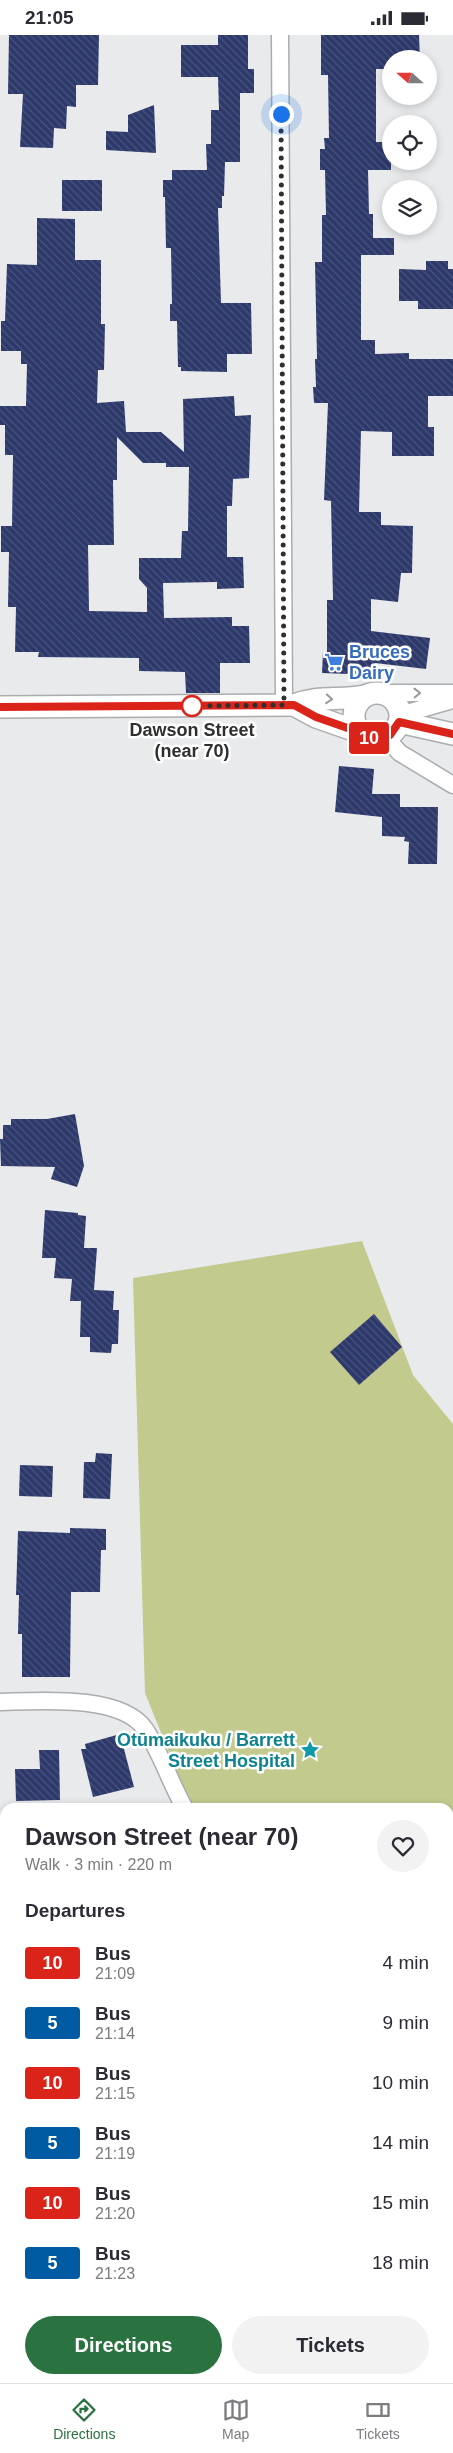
<!DOCTYPE html>
<meta charset="utf-8">
<style>
body{margin:0;font-family:Arial,sans-serif;background:#f2f2f3;color:#2b2b33;height:100vh;display:flex;flex-direction:column;font-size:19px;white-space:nowrap}
*{box-sizing:border-box;margin:0}
p{font-size:16px;color:#7c7c81}
.icon{flex:none;width:28px;height:28px;fill:none;stroke:currentColor;stroke-width:2;stroke-linecap:round;stroke-linejoin:round}
.map{position:relative;flex:1;overflow:hidden}
.side{position:absolute;left:0px;top:1768px;width:454px;height:581px;display:flex;flex-direction:column;background:#fff;border-radius:15px 15px 0 0;box-shadow:0 2px 8px #0003}
.side>*{flex:none}
.badge{padding:0 10px;border-radius:4px;font-size:18px;line-height:32px}
.needle{width:32px;rotate:291deg}
.buttons{position:absolute;left:382px;top:15px;display:grid;gap:10px}
.buttons a{display:grid;place-items:center;width:55px;height:55px;border-radius:50%;background:#fff;box-shadow:0 2px 8px #0003;font-size:25px}
.you{position:absolute;width:25px;height:25px;margin:-12px;border:4px solid #fff;border-radius:50%;background:#1a73e8;box-shadow:0 0 0 8px #1a73e833}
.map>.badge{position:absolute;translate:-50% -50%;box-shadow:0 0 0 2px #fff}
h2{padding:0 25px;font-size:19px;line-height:45px}
.round{display:grid;place-items:center;flex:none;width:52px;height:52px;border-radius:26px;background:#f2f2f3}
.overview{display:flex;align-items:center;justify-content:space-between;height:85px;padding:0 25px}
h1{font-size:24px;font-weight:700;line-height:38px}
.primary-button{display:flex;gap:10px;margin-top:auto;padding:10px 25px}
.primary-button a{flex:1;height:58px;border-radius:30px;background:#2a7240;color:#fff;font-size:20px;font-weight:700;line-height:58px;text-align:center}
.primary-button a+a{background:#f2f2f3;color:#2b2b33}
ul{padding:0;list-style:none}
li{display:flex;align-items:center;gap:15px;height:60px;padding:0 25px}
li div{flex:1}
li b{display:block;font-size:19px}
li em{font-style:normal}
li .badge{min-width:55px;font-weight:700;text-align:center}
.status{display:flex;justify-content:space-between;align-items:center;height:35px;padding:0 25px;background:#fff;direction:ltr}
.status svg{height:14px;fill:currentColor}
.tab-bar{display:flex;justify-content:space-around;align-items:center;height:70px;border-top:1px solid #e1e1e2;background:#fff;font-size:14px;color:#7c7c81}
.tab-bar a{display:grid;justify-items:center;gap:2px}
.tab-bar .on{color:#2a7240}
.map>svg:first-child{display:block}
.green{fill:#c3ca8e}
.forest{fill:url(#forest-crowns)}
.building{fill:url(#building-back-hatch);fill-rule:evenodd}
.lines{fill:none;stroke-linecap:round;stroke-linejoin:round}
.minor-casing{stroke:#abacad;stroke-width:19}
.tertiary-casing{stroke:#abacad;stroke-width:24}
.secondary-casing{stroke:#abacad;stroke-width:26}
.minor{stroke:#fff;stroke-width:16}
.tertiary{stroke:#fff;stroke-width:21}
.secondary{stroke:#efe3bc;stroke-width:24}
.oneway{stroke:#979798}
.line-casing{stroke:#fff;stroke-width:11}
.line{stroke:#da241a;stroke-width:8}
.walk{stroke:#2f2f30;stroke-width:5;stroke-dasharray:0 9}
.stop-dot{fill:#fff;stroke:#da241a;stroke-width:2.5}
.labels{text-anchor:middle;dominant-baseline:central;stroke-width:5;stroke-linejoin:round;paint-order:stroke}
.shop-label{font-size:18px;font-weight:bold;fill:#366cbe;stroke:#fff;text-anchor:start}
.stop-label{font-size:18px;font-weight:bold;fill:#2f2f30;stroke:#fff}
.culture-label{font-size:18px;font-weight:bold;fill:#0d838f;stroke:#fff;text-anchor:end}
</style>
<div class="status"><b>21:05</b><svg viewBox="0 0 49 12"><path d="M0 12V9h3v3zM5 12V6h3v6zM10 12V3h3v9zM15 12V0h3v12zM26 1h20v11H26zM47 4h2v5h-2z"/></svg></div>
<div class="map">
<svg width="453" height="2348" viewBox="0 0 453 2348">
<defs>
<pattern id="forest-crowns" width="20" height="18" patternUnits="userSpaceOnUse" patternTransform="scale(1.25)"><rect width="20" height="18" fill="#c3ca8e"/><path d="M2 6a3 3 0 1 1 6 0M12 15a3 3 0 1 1 6 0" fill="none" stroke="#a8ae7b"/></pattern>
<pattern id="building-back-hatch" width="6" height="6" patternUnits="userSpaceOnUse" patternTransform="scale(1.25)"><rect width="6" height="6" fill="#2d396b"/><path d="M-1 5l2 2M0 0l6 6M5-1l2 2" fill="none" stroke="#4b547c"/></pattern>
</defs>
<rect width="100%" height="100%" fill="#e9eaec"/>
<polygon class="green" points="362,1206 413,1340 453,1389 453,2190 449,2190 449,1772 191,1772 145,1658 133,1243"/>
<polygon class="forest" points="449,2230 453,2230 453,2348 0,2348 0,2236 5,2236 5,2344 449,2344"/>
<g class="building">
<polygon points="9,0 99,0 98,50 76,50 76,72 67,71 66,94 54,93 53,113 20,112 23,59 8,59"/>
<polygon points="218,0 248,0 248,34 254,34 254,58 240,58 240,127 225,127 224,161 222,161 222,173 218,173 221,268 251,268 252,319 227,319 227,337 181,336 181,332 178,332 177,286 170,286 170,269 172,269 171,213 166,213 165,162 163,162 163,145 172,145 172,135 207,135 206,109 211,109 211,75 219,75 218,42 181,42 181,10 218,10"/>
<polygon points="321,0 419,0 420,24 391,24 391,34 376,34 376,107 391,107 391,135 368,135 369,179 373,179 373,203 394,203 394,220 361,220 361,305 375,305 375,319 409,318 409,324 453,324 453,361 428,361 428,392 434,392 434,421 392,421 392,397 361,396 359,477 381,477 381,490 413,491 412,538 401,538 398,567 371,564 371,596 430,603 426,634 375,628 375,640 322,638 323,617 327,617 327,565 333,565 331,466 324,465 328,368 314,368 313,352 316,352 315,324 317,324 315,227 322,227 322,180 326,180 325,135 320,135 320,114 325,114 324,103 329,103 328,40 321,40"/>
<polygon points="154,70 156,118 106,115 106,96 128,97 128,80"/>
<rect x="62" y="145" width="40" height="31"/>
<path d="M 37,183 L 75,184 L 75,225 L 101,225 L 101,289 L 105,289 L 104,335 L 98,335 L 97,368 L 124,366 L 126,397 L 161,397 L 184,417 L 183,364 L 234,361 L 235,381 L 251,380 L 249,443 L 233,444 L 232,471 L 227,471 L 227,522 L 243,522 L 244,553 L 217,554 L 217,547 L 163,548 L 164,583 L 232,582 L 232,591 L 249,591 L 250,628 L 220,628 L 220,658 L 186,658 L 185,637 L 139,636 L 139,623 L 38,622 L 39,617 L 15,617 L 16,572 L 8,572 L 9,517 L 1,517 L 1,491 L 12,491 L 13,420 L 5,420 L 5,390 L 0,390 L 0,371 L 26,371 L 27,329 L 21,329 L 21,316 L 1,316 L 1,286 L 5,286 L 7,229 L 37,230 ZM 117,402 L 143,428 L 166,428 L 166,432 L 189,432 L 188,496 L 182,496 L 181,523 L 139,523 L 139,544 L 147,553 L 147,577 L 89,576 L 88,510 L 114,510 L 113,445 L 117,445 Z"/>
<polygon points="426,226 448,226 448,234 453,234 453,274 418,274 418,266 399,266 399,234 426,235"/>
<polygon points="339,731 374,734 372,759 400,759 400,772 438,772 437,829 408,829 409,807 404,806 405,802 382,801 382,782 335,777"/>
<polygon points="75,1079 84,1131 77,1152 51,1144 55,1132 1,1131 0,1104 3,1104 3,1090 11,1090 11,1084 47,1084"/>
<polygon points="45,1175 78,1178 78,1180 86,1181 84,1213 97,1213 94,1255 114,1256 113,1275 119,1275 118,1309 112,1309 111,1318 90,1317 90,1302 80,1302 81,1266 70,1266 72,1244 54,1243 56,1223 42,1223"/>
<polygon points="374,1279 402,1312 359,1350 330,1317"/>
<polygon points="96,1418 112,1419 110,1464 83,1463 84,1427 95,1427"/>
<polygon points="20,1430 53,1431 52,1462 19,1461"/>
<polygon points="70,1493 106,1494 106,1515 101,1515 100,1557 71,1557 70,1642 22,1642 22,1599 18,1599 19,1560 16,1560 18,1496 70,1498"/>
<polygon points="120,1699 134,1752 93,1762 81,1714 86,1714 85,1709"/>
<polygon points="39,1715 59,1715 60,1765 16,1766 15,1734 40,1734"/>
</g>
<g class="lines">
<g class="minor-casing">
<g id="minor">
<polyline points="280,0 284,670"/>
<polyline points="380,658 453,658"/>
<polyline points="400,680 453,665"/>
<polyline points="386,703 400,718 453,750"/>
<path d="M 0,1667 C 38,1666 121,1659 145,1694 C 161,1718 170,1747 184,1772"/>
</g>
</g>
<g class="tertiary-casing">
<g id="tertiary">
<circle cx="377" cy="681" r="23"/>
<polyline points="294,670 316,682 359,697"/>
<path d="M 0,672 L 294,670 C 319,660 339,666 365,661"/>
<polyline points="399,687 453,699"/>
</g>
</g>
<g class="secondary-casing">
<g id="secondary">
<polyline points="449,2196 453,2196"/>
<polyline points="0,2197 5,2197"/>
</g>
</g>
<use href="#minor" class="minor"/>
<use href="#tertiary" class="tertiary"/>
<use href="#secondary" class="secondary"/>
</g>
<defs><path id="oneway-chevron" d="M-2-3.5L2.5 0L-2 3.5" fill="none" stroke-width="1.6" stroke-linecap="round" stroke-linejoin="round" transform="scale(1.25)"/></defs>
<g class="oneway">
<use href="#oneway-chevron" transform="translate(417 658) rotate(-1)"/>
<use href="#oneway-chevron" transform="translate(329 664) rotate(5)"/>
</g>
<g class="lines">
<g class="line-casing">
<polyline id="line" points="0,672 294,670 316,682 359,697 371,704 379,705 390,700 399,687 453,699"/>
</g>
<use href="#line" class="line"/>
<polyline class="walk" points="192,671 284,670 281,79"/>
</g>
<defs>
<g id="supermarket-bare" transform="scale(1.5)"><path d="M-6-5.5h2.5l.6 2H6L4.5 2H-2.5L-4.4-4H-6ZM-1.5 3.2a1.3 1.3 0 1 0 .1 0ZM3 3.2a1.3 1.3 0 1 0 .1 0Z" fill="#3f7fe0" stroke="#fff" stroke-width="2.5" paint-order="stroke"/></g>
<g id="sight-bare" transform="scale(1.5)"><path d="M0-6L1.8-2.2L6-1.7L2.9 1.2L3.7 5.4L0 3.3L-3.7 5.4L-2.9 1.2L-6-1.7L-1.8-2.2Z" fill="#0f9aa8" stroke="#fff" stroke-width="2.5" paint-order="stroke"/></g>
</defs>
<g fill-rule="evenodd">
<use href="#supermarket-bare" x="334" y="627"/>
<use href="#sight-bare" x="310" y="1715"/>
</g>
<circle class="stop-dot" cx="192" cy="671" r="10"/>
<g class="labels">
<g class="shop-label">
<text x="349" y="617">Bruces<tspan x="349" dy="21">Dairy</tspan></text>
</g>
<g class="stop-label">
<text x="192" y="695">Dawson Street<tspan x="192" dy="21">(near 70)</tspan></text>
</g>
<g class="culture-label">
<text x="295" y="1705">Otūmaikuku / Barrett<tspan x="295" dy="21">Street Hospital</tspan></text>
</g>
</g>
</svg>
<div class="buttons">
<a><svg class="needle" viewBox="-14 -14 28 28"><path d="M0-13l5 13h-10z" fill="#e53935"/><path d="M0 13l5-13h-10z" fill="#7c7c81"/></svg></a>
<a><svg class="icon" aria-label="locate" viewBox="0 0 24 24"><circle cx="12" cy="12" r="6"/><path d="M12 2v4M12 18v4M2 12h4M18 12h4"/></svg></a>
<a><svg class="icon" aria-label="layers" viewBox="0 0 24 24"><path d="M12 4l9 5-9 5-9-5zM3 14l9 5 9-5"/></svg></a>
</div>
<div class="you" style="left:281px;top:79px"></div>
<b class="badge" style="left:369px;top:703px;background:#da241a;color:#fff">10</b>
<section class="side">
<div class="overview"><div><h1>Dawson Street (near 70)</h1><p>Walk · 3 min · 220 m</p></div><a class="round"><svg class="icon" aria-label="heart" viewBox="0 0 24 24"><path d="M12 20l-8-8c-3-5 5-10 8-4 3-6 11-1 8 4z"/></svg></a></div>
<h2>Departures</h2>
<ul>
<li><span class="badge" style="background:#da241a;color:#fff">10</span><div><b>Bus</b><p>21:09</p></div><em>4 min</em></li>
<li><span class="badge" style="background:#005ba3;color:#fff">5</span><div><b>Bus</b><p>21:14</p></div><em>9 min</em></li>
<li><span class="badge" style="background:#da241a;color:#fff">10</span><div><b>Bus</b><p>21:15</p></div><em>10 min</em></li>
<li><span class="badge" style="background:#005ba3;color:#fff">5</span><div><b>Bus</b><p>21:19</p></div><em>14 min</em></li>
<li><span class="badge" style="background:#da241a;color:#fff">10</span><div><b>Bus</b><p>21:20</p></div><em>15 min</em></li>
<li><span class="badge" style="background:#005ba3;color:#fff">5</span><div><b>Bus</b><p>21:23</p></div><em>18 min</em></li>
</ul>
<div class="primary-button"><a>Directions</a><a>Tickets</a></div>
</section>
</div>
<nav class="tab-bar">
<a class="on"><svg class="icon" aria-label="directions" viewBox="0 0 24 24"><path d="M12 3l9 9-9 9-9-9zM9 14v-3h6M13 9l2 2-2 2"/></svg>Directions</a>
<a><svg class="icon" aria-label="map" viewBox="0 0 24 24"><path d="M3 6l6-2 6 2 6-2v14l-6 2-6-2-6 2zM9 4v14M15 6v14"/></svg>Map</a>
<a><svg class="icon" aria-label="tickets" viewBox="0 0 24 24"><path d="M3 7h18v10H3zM15 7v10"/></svg>Tickets</a>
</nav>
